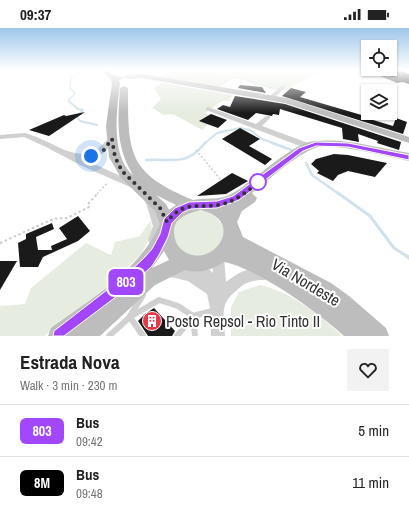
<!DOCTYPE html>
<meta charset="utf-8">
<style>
body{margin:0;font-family:"Archivo Narrow",sans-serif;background:#f2f2f2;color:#222;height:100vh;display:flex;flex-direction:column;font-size:15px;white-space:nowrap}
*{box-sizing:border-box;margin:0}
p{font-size:13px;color:#767676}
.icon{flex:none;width:22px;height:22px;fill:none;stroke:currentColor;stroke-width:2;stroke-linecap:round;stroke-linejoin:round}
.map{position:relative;height:308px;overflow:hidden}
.details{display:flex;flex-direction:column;background:#fff;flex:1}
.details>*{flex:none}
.badge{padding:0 8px;border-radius:6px;font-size:14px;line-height:26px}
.buttons{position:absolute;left:361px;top:12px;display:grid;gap:8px}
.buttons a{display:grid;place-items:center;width:36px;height:36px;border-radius:0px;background:#fff;box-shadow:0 1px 3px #0004;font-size:20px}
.you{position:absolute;width:20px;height:20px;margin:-10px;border:3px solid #fff;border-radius:50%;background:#1a73e8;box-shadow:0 0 0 6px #1a73e833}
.map>.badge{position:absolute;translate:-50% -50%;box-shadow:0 0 0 2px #fff}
.round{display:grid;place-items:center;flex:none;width:42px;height:42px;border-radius:0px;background:#f2f2f2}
.summary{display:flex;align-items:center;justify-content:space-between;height:68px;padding:0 20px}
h1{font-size:19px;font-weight:700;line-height:30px}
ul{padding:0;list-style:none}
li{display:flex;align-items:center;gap:12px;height:52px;padding:0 20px;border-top:1px solid #e0e0e0}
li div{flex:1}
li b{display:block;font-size:15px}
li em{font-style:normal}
li .badge{min-width:44px;font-weight:700;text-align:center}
.status{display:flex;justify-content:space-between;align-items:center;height:28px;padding:0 20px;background:#fff;direction:ltr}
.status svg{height:11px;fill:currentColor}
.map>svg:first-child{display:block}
.green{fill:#e6ecdf}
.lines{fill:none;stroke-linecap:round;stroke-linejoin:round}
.stream-far4{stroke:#cfe2ee;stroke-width:1.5}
.stream-far3{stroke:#cfe2ee;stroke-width:2}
.stream-far2{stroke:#cfe2ee;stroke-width:2.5}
.stream-far1{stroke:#cfe2ee;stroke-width:3}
.stream{stroke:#cfe2ee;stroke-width:3.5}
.building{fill:#1a1a1a}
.path-far2{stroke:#cdcdcd;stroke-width:1;stroke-dasharray:1 1;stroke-linecap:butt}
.path-far1{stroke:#cdcdcd;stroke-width:1.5;stroke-dasharray:2 2;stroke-linecap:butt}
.path{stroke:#cdcdcd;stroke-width:2;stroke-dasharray:2.5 2.5;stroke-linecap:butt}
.lane{stroke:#d0d0d0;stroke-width:6}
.street{fill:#d0d0d0;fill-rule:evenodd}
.secondary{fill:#bdbdbd;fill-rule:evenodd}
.line{fill:#a347ff;stroke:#fff}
.walk{stroke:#333;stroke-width:4;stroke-dasharray:0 7.2}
.stop-dot{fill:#fff;stroke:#a347ff;stroke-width:2}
.labels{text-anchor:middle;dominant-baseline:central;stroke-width:4;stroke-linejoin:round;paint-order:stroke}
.near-street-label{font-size:16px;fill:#333;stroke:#fff}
.near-poi-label{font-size:16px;fill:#333;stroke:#fff;text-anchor:start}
</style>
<div class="status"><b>09:37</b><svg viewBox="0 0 49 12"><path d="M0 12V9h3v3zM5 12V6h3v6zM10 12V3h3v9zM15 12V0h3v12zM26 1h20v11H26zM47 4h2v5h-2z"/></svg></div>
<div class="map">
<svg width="409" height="308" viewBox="0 0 409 308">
<rect width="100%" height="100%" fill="#fff"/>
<g class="green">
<polygon points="180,42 323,42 289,60 283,59 275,62 239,51 232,51 217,60 160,50 169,43"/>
<polygon points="162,55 164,55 233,67 229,73 222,73 205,85 215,90 202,102 173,86 164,87 152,80 161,71 154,60"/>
<path d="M 197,182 C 213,183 218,189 225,203 L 221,218 C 200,232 193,232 174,215 L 173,200 L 182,187 Z"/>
<polygon points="151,192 152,205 142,225 116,251 78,282 44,308 0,308 0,278 25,276 31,260 86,215 111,227 115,214 140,208"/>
<path d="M 260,257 C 291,264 319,286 342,308 L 231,308 L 231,279 L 239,264 Z"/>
</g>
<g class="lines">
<polyline class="stream-far4" points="71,75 68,73 75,65 70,61 71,50 85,42"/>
<g class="stream-far3">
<polyline points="70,74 78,81 83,82 79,86"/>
<polyline points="76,88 80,93 97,97"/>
<polyline points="204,116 217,105 240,100 250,102 262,111 276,116"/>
</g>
<g class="stream-far2">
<polyline points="272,115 292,122"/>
<path d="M 146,132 C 173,130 186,139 205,115"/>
<polyline points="306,135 312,147 339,166"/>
</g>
<polyline class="stream-far1" points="338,165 370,188 394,220 408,229"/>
<polyline class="stream" points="407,228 409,230"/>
</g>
<g class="building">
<polygon points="401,43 409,46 409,56 403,54 397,55 380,48"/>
<polygon points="240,57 262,59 266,65 238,60"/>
<polygon points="291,60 306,64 300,69 365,88 366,86 373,88 373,92 393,98 396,90 407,94 403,106 282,68"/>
<polygon points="235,68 285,76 401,114 399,122 377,115 378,113 358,106 359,114 343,111 342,100 280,81 279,87 273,86 272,88 256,85 248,92 217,81 223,77 230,79"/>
<polygon points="85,84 49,108 29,102 64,87 66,88"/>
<polygon points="211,86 227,92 218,100 199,93"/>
<polygon points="240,100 260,111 249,118 272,131 265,137 222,111"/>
<polygon points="334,126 348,127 387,135 375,149 348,143 338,147 333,153 317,145 319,143 311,136 316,131"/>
<polygon points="232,145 248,153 226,166 197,168"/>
<polygon points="78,188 90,203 78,213 43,229 38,239 20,239 18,215 26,211 26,206 52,195 54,201 36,209 38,222 52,222 51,218 67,211 59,200"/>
<polygon points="0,233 17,233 0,262"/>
<polygon points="154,280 175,303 172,308 148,308 138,293 145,286"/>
</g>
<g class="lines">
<g class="path-far2">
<polyline points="252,42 241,49 241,51 272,60"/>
<polyline points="186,48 227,42"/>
</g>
<g class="path-far1">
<polyline points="196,122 221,152"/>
<polyline points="97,166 108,154"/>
</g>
<polyline class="path" points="0,215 53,191 67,190 89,179 88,176 98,165"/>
<g class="lane">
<polyline points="130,288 143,267"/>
<polyline points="130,289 143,308"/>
<polyline points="109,308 130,289 159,272 178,278 193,288 195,308"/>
<polyline points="177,308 193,288 216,282"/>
</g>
<g class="street">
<polygon points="281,58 286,59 273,71 269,71 269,69"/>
<polygon points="208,79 256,96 266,88 270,88 270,90 262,98 311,116 312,118 308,120 305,120 206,82 206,80"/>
<path d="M 25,105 C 56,113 84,145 109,109 L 115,109 L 116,111 C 107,124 99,131 83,131 L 136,155 L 138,157 L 133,160 L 130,159 L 82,138 L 44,118 L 24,109 L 0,111 L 0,107 Z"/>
<polygon points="150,168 153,169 155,172 163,198 158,216 154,217 150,216 148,212 153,198 145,172 147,169"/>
<path d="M 218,223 L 222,225 L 224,229 L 226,254 C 238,244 257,235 272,242 L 274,246 L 272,250 C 266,253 260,251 254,253 C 247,254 242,257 237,262 C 219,276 224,287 225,308 L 211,308 L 210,280 L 207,266 L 188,253 L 166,248 L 164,244 L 166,240 C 175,236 185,240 194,243 L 188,235 L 190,231 L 194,229 L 198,231 L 213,245 L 212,229 L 214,225 Z"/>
</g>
<g class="secondary">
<path d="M 100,42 L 107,42 L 113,47 L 125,50 L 119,52 L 120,55 C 117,82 110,127 133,147 C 115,118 118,92 120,60 L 124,58 L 128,60 C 128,126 128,145 193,172 C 206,169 218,173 231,166 C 254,154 291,115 315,113 C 346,110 379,120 409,125 L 409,133 C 389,129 332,114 315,120 C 294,128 270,151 252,165 L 257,170 L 255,174 L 242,183 L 237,194 L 243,209 L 331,255 L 349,268 L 386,300 L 389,308 L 344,308 C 319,285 257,240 224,234 C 212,242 199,246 185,242 L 155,257 L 100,308 L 48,308 L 51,300 C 91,271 140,242 160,196 L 155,183 L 121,150 L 109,129 L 106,98 L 112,55 L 111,51 ZM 156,167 L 176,177 L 169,182 L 166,176 ZM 201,182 C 250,194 208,247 180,220 C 176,216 175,211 174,206 C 172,190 189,185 201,182 ZM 164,223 L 169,232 L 152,240 Z"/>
<polygon points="142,46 287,70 409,109 409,115 285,75 142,50 128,51 124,49 128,47"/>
</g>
</g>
<linearGradient id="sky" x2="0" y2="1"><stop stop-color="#9ec6ea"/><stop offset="0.49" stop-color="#fff"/><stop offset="1" stop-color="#fff" stop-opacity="0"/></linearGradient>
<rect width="409" height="85" fill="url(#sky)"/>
<polygon class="line" points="316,114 348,115 409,127 409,132 348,119 316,118 303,123 239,172 217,180 190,181 182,185 172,195 168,209 159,227 152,238 133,256 64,308 53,308 54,303 125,248 144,230 152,221 160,206 164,191 175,180 189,174 217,173 233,168 299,120"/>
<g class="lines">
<path class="walk" d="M 91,128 L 103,123 L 112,111 L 115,129 L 122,143 L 160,180 L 167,194 C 185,170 200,182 223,176 C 237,172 249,162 260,153 L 258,154"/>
</g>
<defs>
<g id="building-disc" transform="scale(1)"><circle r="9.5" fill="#e63946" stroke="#fff"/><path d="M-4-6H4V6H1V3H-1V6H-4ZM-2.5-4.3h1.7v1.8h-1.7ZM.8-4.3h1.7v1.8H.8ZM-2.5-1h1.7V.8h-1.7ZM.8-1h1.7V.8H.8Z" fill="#fff"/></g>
</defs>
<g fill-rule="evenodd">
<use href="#building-disc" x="152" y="293"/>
</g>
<circle class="stop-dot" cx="258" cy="154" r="8"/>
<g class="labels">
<g class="near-street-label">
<text transform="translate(306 254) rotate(31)">Via Nordeste</text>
</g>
<g class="near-poi-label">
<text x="166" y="293">Posto Repsol - Rio Tinto II</text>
</g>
</g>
</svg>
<div class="buttons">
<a><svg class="icon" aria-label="locate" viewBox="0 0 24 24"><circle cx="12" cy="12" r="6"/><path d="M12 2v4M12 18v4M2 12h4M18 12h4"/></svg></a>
<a><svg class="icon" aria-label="layers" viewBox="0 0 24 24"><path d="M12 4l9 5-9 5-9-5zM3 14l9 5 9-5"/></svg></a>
</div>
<div class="you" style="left:91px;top:128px"></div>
<b class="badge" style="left:126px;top:254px;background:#a347ff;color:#fff">803</b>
</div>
<section class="details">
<div class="summary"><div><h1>Estrada Nova</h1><p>Walk · 3 min · 230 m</p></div><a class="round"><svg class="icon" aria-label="heart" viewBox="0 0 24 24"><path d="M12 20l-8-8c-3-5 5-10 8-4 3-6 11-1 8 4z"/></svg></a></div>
<ul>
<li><span class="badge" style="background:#a347ff;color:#fff">803</span><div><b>Bus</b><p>09:42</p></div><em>5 min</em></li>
<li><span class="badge" style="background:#000;color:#fff">8M</span><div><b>Bus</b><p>09:48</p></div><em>11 min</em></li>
</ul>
</section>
